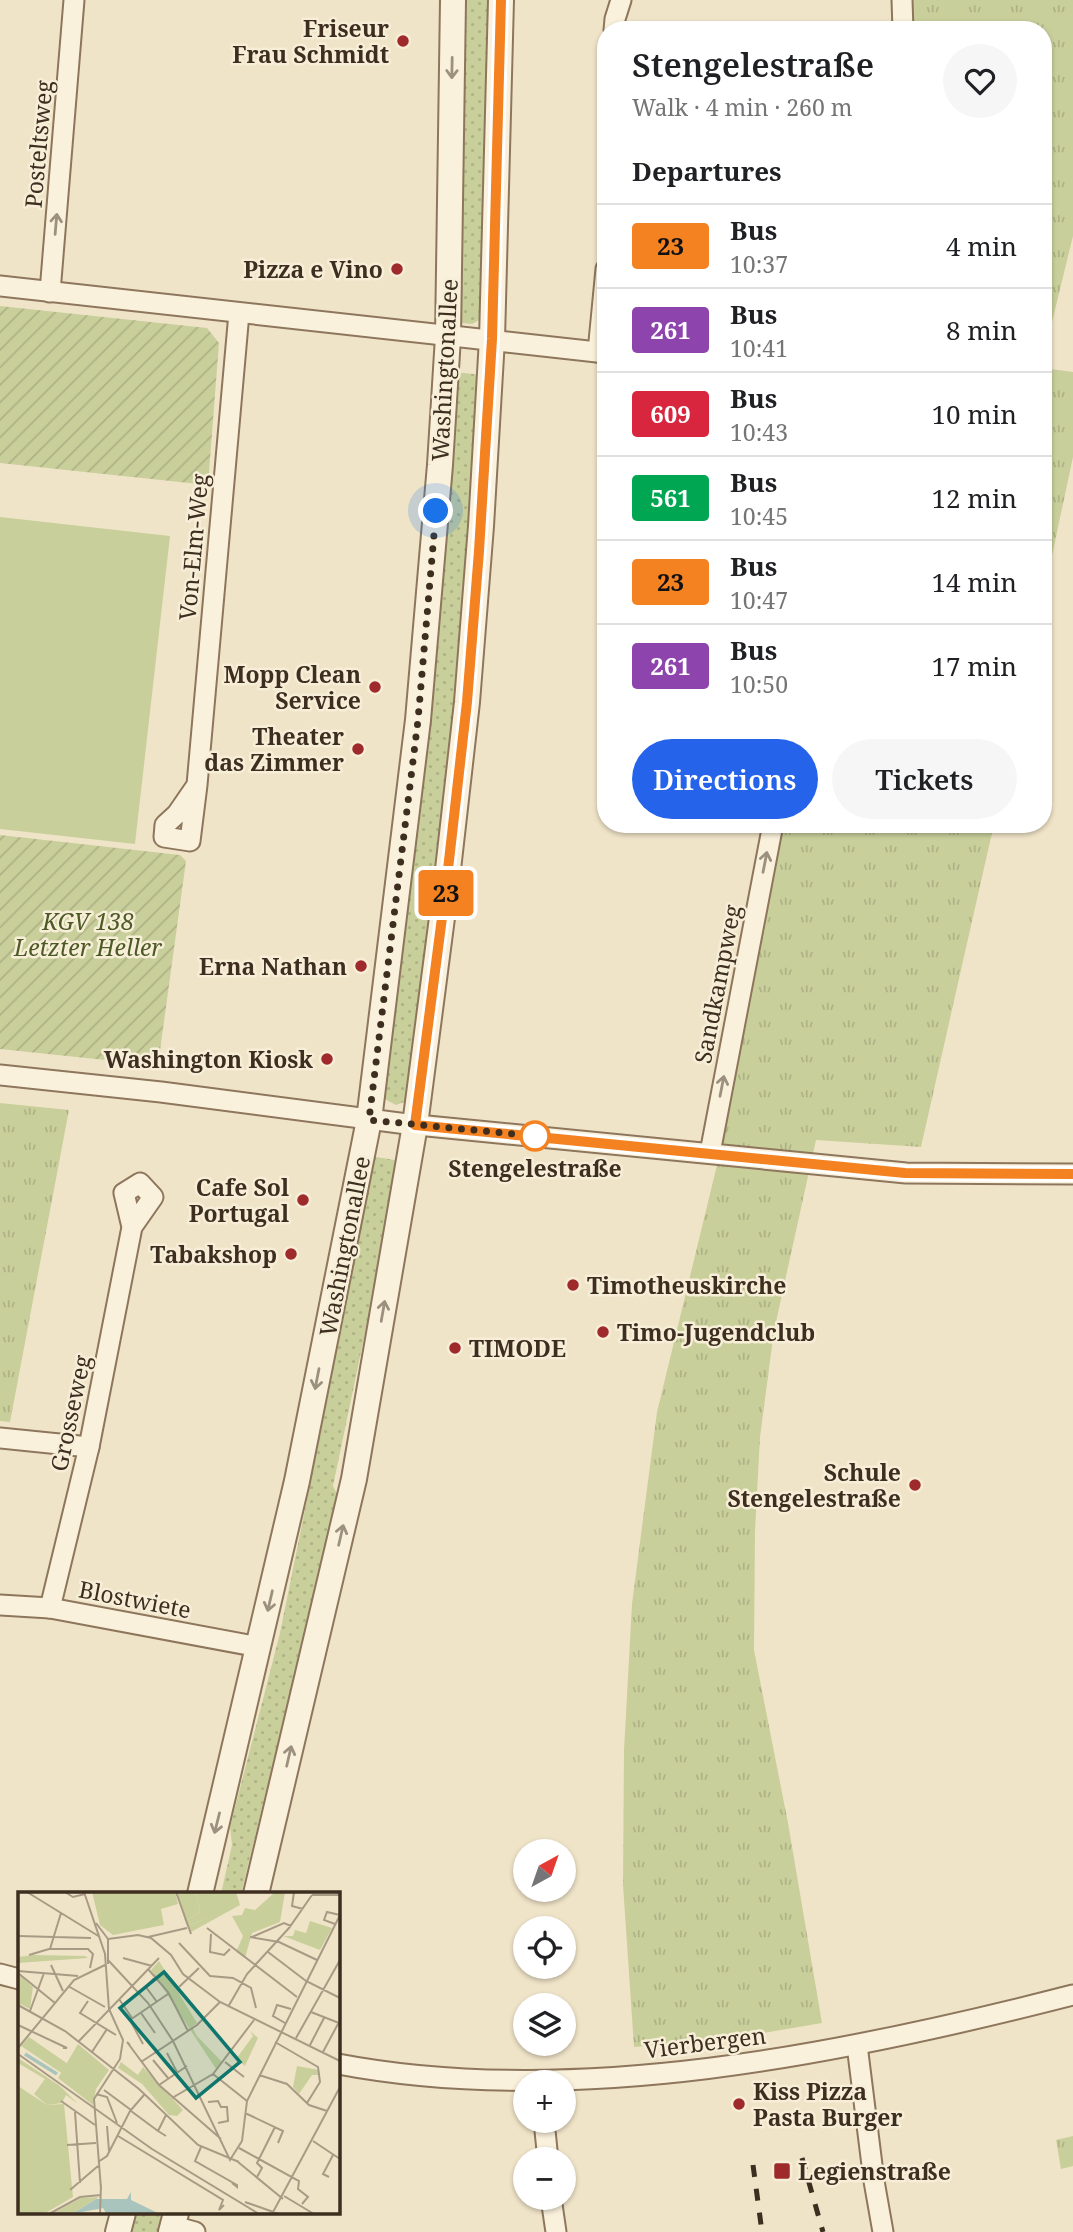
<!DOCTYPE html>
<meta charset="utf-8">
<style>
body{margin:0;font-family:"Noto Serif",serif;background:#f6f6f6;color:#202124;height:100vh;display:flex;flex-direction:column;font-size:26px;white-space:nowrap}
*{box-sizing:border-box;margin:0}
p{font-size:23px;color:#757577}
.icon{flex:none;width:38px;height:38px;fill:none;stroke:currentColor;stroke-width:2;stroke-linecap:round;stroke-linejoin:round}
.map{position:relative;flex:1;overflow:hidden}
.details{position:absolute;left:597px;top:21px;width:455px;height:812px;display:flex;flex-direction:column;background:#fff;border-radius:28px;box-shadow:0 2px 5px #0004}
.details>*{flex:none}
.badge{padding:0 14px;border-radius:5px;font-size:24px;line-height:46px}
.needle{width:46px;rotate:40deg}
.buttons{position:absolute;left:513px;top:1839px;display:grid;gap:14px}
.buttons a{display:grid;place-items:center;width:63px;height:63px;border-radius:50%;background:#fff;box-shadow:0 2px 5px #0004;font-size:35px}
.you{position:absolute;width:35px;height:35px;margin:-18px;border:5px solid #fff;border-radius:50%;background:#1a73e8;box-shadow:0 0 0 10px #1a73e833}
.map>.badge{position:absolute;translate:-50% -50%;box-shadow:0 0 0 4px #fff}
h2{padding:0 35px;font-size:26px;line-height:63px}
.round{display:grid;place-items:center;flex:none;width:74px;height:74px;border-radius:37px;background:#f6f6f6}
.headline{display:flex;align-items:center;justify-content:space-between;height:119px;padding:0 35px}
h1{font-size:33px;font-weight:600;line-height:52px}
.primary-button{display:flex;gap:14px;margin-top:auto;padding:14px 35px}
.primary-button a{flex:1;height:80px;border-radius:42px;background:#2563eb;color:#fff;font-size:28px;font-weight:600;line-height:80px;text-align:center}
.primary-button a+a{background:#f6f6f6;color:#202124}
ul{padding:0;list-style:none}
li{display:flex;align-items:center;gap:21px;height:84px;padding:0 35px;border-top:2px solid #e0e0e0}
li div{flex:1}
li b{display:block;font-size:26px}
li em{font-style:normal}
li .badge{min-width:77px;font-weight:700;text-align:center}
.map>svg:first-child{display:block}
.grass{fill:url(#grass-dots)}
.park{fill:url(#park-tufts)}
.garden{fill:url(#garden-furrows)}
.pitch{fill:#c9cf9b}
.lines{fill:none;stroke-linecap:round;stroke-linejoin:round}
.minor-casing{stroke:#8d765c;stroke-width:23}
.tertiary-casing{stroke:#8d765c;stroke-width:28}
.minor{stroke:#faf1dc;stroke-width:19}
.tertiary{stroke:#faf1dc;stroke-width:24}
.rail{stroke:#3d2e20;stroke-width:5;stroke-dasharray:12 12;stroke-linecap:butt}
.oneway{stroke:#9c907e}
.line-casing{stroke:#fff;stroke-width:16}
.line{stroke:#f58220;stroke-width:10}
.walk{stroke:#3d2e20;stroke-width:7;stroke-dasharray:0 12.6}
.poi-dot{fill:#9e2a2b;stroke:#f7eed8;stroke-width:2.5}
.stop-dot{fill:#fff;stroke:#f58220;stroke-width:3.5}
.labels{text-anchor:middle;dominant-baseline:central;stroke-width:5;stroke-linejoin:round;paint-order:stroke}
.poi-label{font-size:23px;font-weight:bold;fill:#3d2e20;stroke:#f7eed8;text-anchor:end}
.street-label{font-size:23px;fill:#3d2e20;stroke:#f7eed8}
.park-label{font-size:23px;font-style:italic;fill:#4d5a26;stroke:#f7eed8}
.stop-label{font-size:23px;font-weight:bold;fill:#3d2e20;stroke:#f7eed8}
.inset-river{fill:none;stroke:#a9c4bc;stroke-width:3.5}
.inset-road{fill:none;stroke:#a89b85;stroke-width:2}
.view{fill:#0f766e;fill-opacity:0.15;stroke:#0f766e;stroke-width:3.5}
.inset-edge{fill:none;stroke:#3d2e20;stroke-width:3.5}
</style>
<div class="map">
<svg width="1073" height="2232" viewBox="0 0 1073 2232">
<defs>
<pattern id="grass-dots" width="8" height="8" patternUnits="userSpaceOnUse" patternTransform="scale(1.75)"><rect width="8" height="8" fill="#c9cf9b"/><path d="M2 2h.1M6 6h.1" fill="none" stroke="#aeb285" stroke-width="1.8" stroke-linecap="round"/></pattern>
<pattern id="park-tufts" width="24" height="20" patternUnits="userSpaceOnUse" patternTransform="scale(1.75)"><rect width="24" height="20" fill="#c9cf9b"/><path d="M3 7l-1-3M5 7V3M7 7l1-3M15 17l-1-3M17 17v-4M19 17l1-3" fill="none" stroke="#aeb285"/></pattern>
<pattern id="garden-furrows" width="10" height="10" patternUnits="userSpaceOnUse" patternTransform="scale(1.75)"><rect width="10" height="10" fill="#c9cf9b"/><path d="M-1 1l2-2M0 10L10 0M9 11l2-2" fill="none" stroke="#aeb285"/></pattern>
</defs>
<rect width="100%" height="100%" fill="#f0e4c8"/>
<g class="grass">
<polygon points="458,0 492,0 481,319 472,324 462,323 456,315"/>
<polygon points="454,372 483,375 476,526 407,1101 396,1105 383,1098"/>
<polygon points="370,1156 401,1161 333,1486 337,1494 326,1546 241,1894 221,1894 232,1845 230,1827 280,1633 332,1376"/>
<polygon points="133,2213 165,2213 160,2232 128,2232"/>
</g>
<g class="park">
<polygon points="911,0 1073,0 1073,236 1043,359 1043,30 912,30"/>
<polygon points="1043,368 1073,372 1073,457 1043,598"/>
<polygon points="781,824 994,824 921,1147 816,1140 774,1331 760,1437 755,1532 754,1650 788,1823 822,2023 729,2039 634,2047 623,1885 624,1750 632,1604 657,1412 725,1132"/>
<polygon points="0,1103 69,1110 10,1422 0,1421"/>
<polygon points="1073,2136 1073,2166 1061,2169 1056,2140"/>
</g>
<g class="garden">
<polygon points="0,306 207,328 219,343 208,485 0,463"/>
<polygon points="0,835 180,855 186,861 159,1058 153,1065 0,1049"/>
</g>
<polygon class="pitch" points="0,517 170,536 135,844 0,829"/>
<g class="lines">
<g class="minor-casing">
<g id="minor">
<polyline points="902,0 903,30"/>
<polyline points="614,30 615,19 621,0"/>
<polyline points="0,286 606,353"/>
<polyline points="50,292 74,0"/>
<polyline points="598,352 606,269"/>
<polyline points="197,785 190,841 164,837 165,825 177,814 197,785 239,313"/>
<polyline points="0,1075 161,1092 407,1124 906,1173 1073,1174"/>
<polyline points="710,1153 773,824"/>
<polyline points="0,1438 89,1447"/>
<polyline points="0,1605 50,1608 259,1647"/>
<polyline points="50,1608 89,1447 132,1227 153,1197 140,1183 124,1193 132,1227"/>
<polyline points="0,1974 19,1979"/>
<polyline points="857,2045 874,2181 883,2232"/>
<path d="M 338,2064 C 574,2109 843,2054 1073,1995"/>
<polyline points="544,2121 548,2160"/>
<polyline points="551,2198 556,2232"/>
<polyline points="173,2226 195,2232"/>
</g>
</g>
<g class="tertiary-casing">
<g id="tertiary">
<polyline points="200,1894 297,1481 369,1120 418,720 440,465 448,337 453,0"/>
<polyline points="256,1894 354,1479 415,1125 446,887 467,702 481,526 492,339 501,0"/>
<polyline points="118,2232 123,2213"/>
<polyline points="171,2232 176,2213"/>
</g>
</g>
<use href="#minor" class="minor"/>
<use href="#tertiary" class="tertiary"/>
<g class="rail">
<polyline points="802,2158 823,2232"/>
<polyline points="753,2165 762,2232"/>
</g>
</g>
<defs><path id="oneway-shaft" d="M-6 0H5M1.5-3L5.5 0L1.5 3" fill="none" stroke-width="1.6" stroke-linecap="round" stroke-linejoin="round" transform="scale(1.75)"/></defs>
<g class="oneway">
<use href="#oneway-shaft" transform="translate(452 68) rotate(91)"/>
<use href="#oneway-shaft" transform="translate(56 224) rotate(-85)"/>
<use href="#oneway-shaft" transform="translate(765 862) rotate(-79)"/>
<use href="#oneway-shaft" transform="translate(722 1086) rotate(-79)"/>
<use href="#oneway-shaft" transform="translate(383 1311) rotate(-80)"/>
<use href="#oneway-shaft" transform="translate(317 1379) rotate(101)"/>
<use href="#oneway-shaft" transform="translate(341 1535) rotate(-77)"/>
<use href="#oneway-shaft" transform="translate(270 1601) rotate(103)"/>
<use href="#oneway-shaft" transform="translate(289 1756) rotate(-77)"/>
<use href="#oneway-shaft" transform="translate(217 1823) rotate(104)"/>
</g>
<g class="lines">
<g class="line-casing">
<polyline id="line" points="501,0 492,339 479,551 467,702 446,887 415,1125 905,1173 1073,1174"/>
</g>
<use href="#line" class="line"/>
<polyline class="walk" points="436,511 418,720 369,1120 535,1136"/>
</g>
<g class="poi-dot">
<circle cx="403" cy="41" r="7"/>
<circle cx="397" cy="269" r="7"/>
<circle cx="375" cy="687" r="7"/>
<circle cx="358" cy="749" r="7"/>
<circle cx="361" cy="966" r="7"/>
<circle cx="327" cy="1059" r="7"/>
<circle cx="303" cy="1200" r="7"/>
<circle cx="291" cy="1254" r="7"/>
<circle cx="573" cy="1285" r="7"/>
<circle cx="603" cy="1332" r="7"/>
<circle cx="455" cy="1348" r="7"/>
<circle cx="915" cy="1485" r="7"/>
<circle cx="739" cy="2104" r="7"/>
<rect x="773" y="2162" width="18" height="18" rx="3.5"/>
</g>
<circle class="stop-dot" cx="535" cy="1136" r="14"/>
<g class="labels">
<g class="poi-label">
<text x="389" y="28">Friseur<tspan x="389" dy="26">Frau Schmidt</tspan></text>
<text x="383" y="269">Pizza e Vino</text>
<text x="361" y="674">Mopp Clean<tspan x="361" dy="26">Service</tspan></text>
<text x="344" y="736">Theater<tspan x="344" dy="26">das Zimmer</tspan></text>
<text x="347" y="966">Erna Nathan</text>
<text x="313" y="1059">Washington Kiosk</text>
<text x="289" y="1187">Cafe Sol<tspan x="289" dy="26">Portugal</tspan></text>
<text x="277" y="1254">Tabakshop</text>
<text x="587" y="1285" text-anchor="start">Timotheuskirche</text>
<text x="617" y="1332" text-anchor="start">Timo-Jugendclub</text>
<text x="469" y="1348" text-anchor="start">TIMODE</text>
<text x="901" y="1472">Schule<tspan x="901" dy="26">Stengelestraße</tspan></text>
<text x="753" y="2091" text-anchor="start">Kiss Pizza<tspan x="753" dy="26">Pasta Burger</tspan></text>
<text x="798" y="2171" text-anchor="start">Legienstraße</text>
</g>
<g class="street-label">
<text transform="translate(38 144) rotate(-85)">Posteltsweg</text>
<text transform="translate(444 370) rotate(-87)">Washingtonallee</text>
<text transform="translate(193 547) rotate(-85)">Von-Elm-Weg</text>
<text transform="translate(717 984) rotate(-79)">Sandkampweg</text>
<text transform="translate(344 1246) rotate(-79)">Washingtonallee</text>
<text transform="translate(70 1413) rotate(-78)">Grosseweg</text>
<text transform="translate(135 1599) rotate(11)">Blostwiete</text>
<text transform="translate(705 2042) rotate(-7)">Vierbergen</text>
</g>
<g class="park-label">
<text x="88" y="921">KGV 138<tspan x="88" dy="26">Letzter Heller</tspan></text>
</g>
<g class="stop-label">
<text x="535" y="1168">Stengelestraße</text>
</g>
</g>
<g transform="translate(18 1892)">
<rect width="322" height="322" fill="#f0e4c8"/>
<path d="M 16,63 L 67,64 L 70,66 L 0,71 L 0,65 ZM 0,166 L 42,194 L 60,212 L 48,203 L 44,211 L 29,213 L 16,202 L 27,187 L 0,171 Z" fill="#c9cf9b"/>
<path d="M 178,0 L 184,0 L 192,25 L 169,34 L 167,29 L 182,20 ZM 257,0 L 267,0 L 262,30 L 234,41 L 227,66 L 218,60 L 225,44 L 214,24 L 224,23 L 227,16 L 237,18 ZM 141,69 L 179,131 L 174,135 L 179,144 L 204,170 L 198,177 L 133,78 ZM 0,82 L 15,95 L 12,117 L 0,111 ZM 232,139 L 240,146 L 227,174 L 218,167 L 235,144 ZM 60,152 L 91,178 L 78,197 L 75,213 L 40,186 ZM 279,174 L 301,178 L 302,183 L 294,183 L 281,202 L 275,195 Z" fill="#c9cf9b"/>
<path d="M 159,0 L 178,0 L 182,20 L 167,29 ZM 184,0 L 218,0 L 222,13 L 173,40 L 169,34 L 189,26 ZM 292,29 L 314,36 L 302,58 L 265,44 L 275,44 L 277,38 L 288,41 ZM 11,145 L 50,172 L 45,182 L 3,154 ZM 103,170 L 120,183 L 125,175 L 165,218 L 159,224 L 151,223 L 124,192 L 100,176 ZM 0,194 L 29,213 L 46,212 L 55,305 L 26,322 L 0,322 ZM 81,305 L 54,322 L 34,322 L 63,306 Z" fill="#c9cf9b"/>
<path d="M 74,0 L 157,0 L 160,12 L 143,17 L 146,33 L 95,43 L 82,33 Z" fill="#c9cf9b"/>
<path d="M 113,300 L 113,308 L 142,322 L 88,321 L 85,316 L 54,322 L 78,307 L 109,307 Z" fill="#a9c4bc"/>
<path class="inset-river" d="M 7,162 L 39,182"/>
<path class="inset-road" d="M 9,0 L 82,45M 47,0 L 55,5 L 67,2M 66,0 L 87,62 L 91,117 L 105,148 L 102,167 L 76,207 L 83,297M 158,0 L 173,42M 276,0 L 274,14 L 285,17M 294,3 L 322,3M 78,31 L 90,47 L 90,72M 317,32 L 306,28 L 309,20 L 322,23M 189,36 L 279,105M 193,42 L 192,60 L 206,63 L 212,57M 0,44 L 73,46M 130,45 L 169,36M 232,45 L 261,50 L 299,68M 234,45 L 266,31 L 273,34M 90,47 L 120,43 L 133,46 L 153,63 L 165,82 L 202,110 L 322,169M 161,51 L 192,84 L 215,86 L 233,96 L 238,116M 32,57 L 43,21M 250,60 L 288,89 L 322,106M 11,63 L 31,57 L 70,57 L 75,62 L 72,76M 105,66 L 134,74M 90,68 L 130,111 L 155,149 L 212,268 L 224,249 L 229,209 L 322,23M 33,73 L 45,99M 130,77 L 150,100 L 170,139M 0,79 L 60,84M 0,81 L 37,111M 138,84 L 128,95 L 139,110M 50,94 L 87,115M 161,95 L 181,76M 101,107 L 114,126M 70,109 L 62,121 L 98,143M 0,113 L 47,139 L 121,197 L 180,253 L 221,270M 210,115 L 229,82 L 271,36 L 294,3M 12,119 L 26,81M 293,120 L 321,131M 123,121 L 137,141M 267,131 L 255,124 L 259,113 L 273,117M 0,133 L 49,156 L 45,156M 278,146 L 322,68M 61,149 L 141,66M 257,150 L 300,175 L 302,190 L 289,211M 125,152 L 112,128 L 150,102M 112,153 L 109,150 L 141,193 L 203,247M 292,153 L 306,126M 0,156 L 56,88 L 87,73M 74,160 L 89,137M 305,160 L 321,130M 149,161 L 159,180M 0,162 L 134,257 L 241,322M 135,168 L 150,186M 123,170 L 179,133 L 202,110M 207,170 L 226,185M 195,182 L 229,209M 241,183 L 269,192 L 291,213 L 309,219M 141,193 L 169,174M 90,201 L 86,198 L 113,218M 78,202 L 89,205 L 99,231M 154,206 L 195,182 L 236,128M 43,209 L 77,233M 190,210 L 200,209 L 203,215 L 209,215 L 210,229 L 200,231M 113,219 L 140,239M 57,220 L 62,291M 227,221 L 265,239 L 260,251M 148,223 L 140,239 L 148,244M 89,234 L 91,259M 100,244 L 205,308 L 201,318 L 206,313M 295,249 L 322,267M 49,253 L 78,251M 183,255 L 177,269 L 219,293 L 219,295 L 214,291M 221,256 L 281,289 L 280,297 L 290,305 L 284,312M 80,270 L 89,264 L 112,219 L 126,203M 220,270 L 265,307M 239,285 L 244,276 L 239,271 L 257,235M 311,285 L 305,282 L 315,263M 52,298 L 80,274M 266,304 L 296,322M 227,310 L 261,322M 31,322 L 62,305 L 83,303M 82,322 L 83,293M 254,322 L 322,195"/>
<path class="view" d="M 146,80 L 222,170 L 178,206 L 102,116 Z"/>
<rect width="322" height="322" class="inset-edge"/>
</g>
</svg>
<div class="buttons">
<a><svg class="needle" viewBox="-14 -14 28 28"><path d="M0-13l5 13h-10z" fill="#e53935"/><path d="M0 13l5-13h-10z" fill="#757577"/></svg></a>
<a><svg class="icon" aria-label="locate" viewBox="0 0 24 24"><circle cx="12" cy="12" r="6"/><path d="M12 2v4M12 18v4M2 12h4M18 12h4"/></svg></a>
<a><svg class="icon" aria-label="layers" viewBox="0 0 24 24"><path d="M12 4l9 5-9 5-9-5zM3 14l9 5 9-5"/></svg></a>
<a>+</a>
<a>−</a>
</div>
<div class="you" style="left:436px;top:511px"></div>
<b class="badge" style="left:446px;top:893px;background:#f58220;color:#111">23</b>
<section class="details">
<div class="headline"><div><h1>Stengelestraße</h1><p>Walk · 4 min · 260 m</p></div><a class="round"><svg class="icon" aria-label="heart" viewBox="0 0 24 24"><path d="M12 20l-8-8c-3-5 5-10 8-4 3-6 11-1 8 4z"/></svg></a></div>
<h2>Departures</h2>
<ul>
<li><span class="badge" style="background:#f58220;color:#111">23</span><div><b>Bus</b><p>10:37</p></div><em>4 min</em></li>
<li><span class="badge" style="background:#8e44ad;color:#fff">261</span><div><b>Bus</b><p>10:41</p></div><em>8 min</em></li>
<li><span class="badge" style="background:#d7263d;color:#fff">609</span><div><b>Bus</b><p>10:43</p></div><em>10 min</em></li>
<li><span class="badge" style="background:#00a651;color:#fff">561</span><div><b>Bus</b><p>10:45</p></div><em>12 min</em></li>
<li><span class="badge" style="background:#f58220;color:#111">23</span><div><b>Bus</b><p>10:47</p></div><em>14 min</em></li>
<li><span class="badge" style="background:#8e44ad;color:#fff">261</span><div><b>Bus</b><p>10:50</p></div><em>17 min</em></li>
</ul>
<div class="primary-button"><a>Directions</a><a>Tickets</a></div>
</section>
</div>
